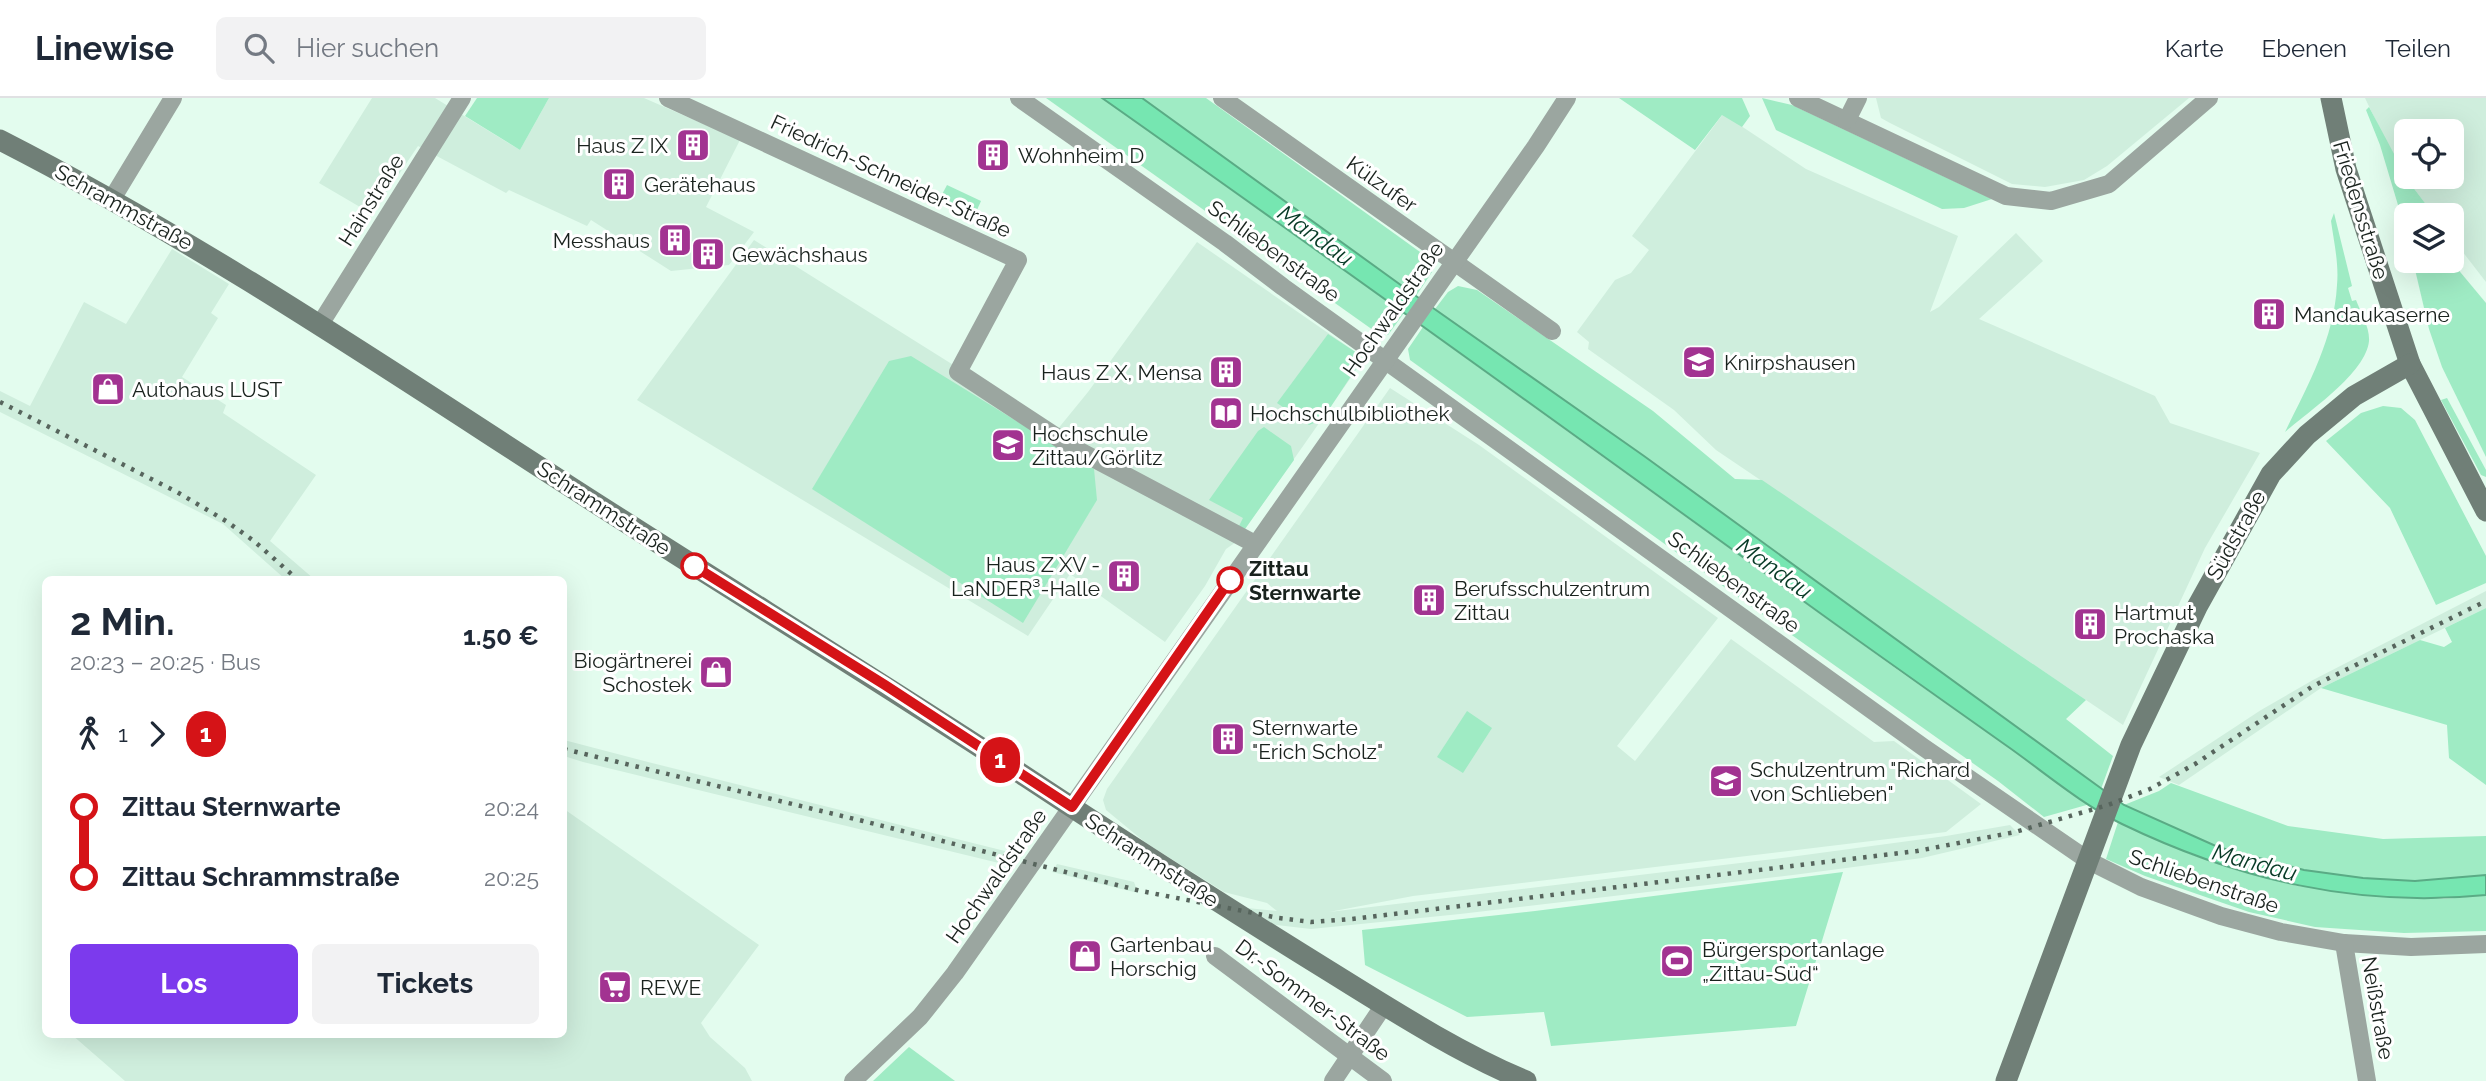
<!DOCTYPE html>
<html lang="de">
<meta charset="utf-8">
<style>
body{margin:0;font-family:Raleway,sans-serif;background:#f2f2f3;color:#1f2937;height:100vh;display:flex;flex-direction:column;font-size:26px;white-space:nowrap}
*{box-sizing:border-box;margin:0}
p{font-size:23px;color:#747a83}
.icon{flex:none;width:38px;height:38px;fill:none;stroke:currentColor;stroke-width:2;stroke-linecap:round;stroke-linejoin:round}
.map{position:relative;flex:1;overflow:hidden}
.details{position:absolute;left:42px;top:478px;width:525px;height:462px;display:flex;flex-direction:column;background:#fff;border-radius:10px;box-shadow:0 7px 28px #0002}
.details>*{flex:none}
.badge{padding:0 14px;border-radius:23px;font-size:24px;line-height:46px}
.buttons{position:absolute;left:2394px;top:21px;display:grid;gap:14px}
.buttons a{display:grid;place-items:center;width:70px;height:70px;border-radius:10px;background:#fff;box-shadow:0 7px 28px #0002;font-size:35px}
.map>.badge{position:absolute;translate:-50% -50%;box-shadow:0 0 0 4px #fff}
.legs{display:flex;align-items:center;gap:10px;height:77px;padding:0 28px;font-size:23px}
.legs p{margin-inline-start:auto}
.summary{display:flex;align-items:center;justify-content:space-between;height:119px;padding:0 28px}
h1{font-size:38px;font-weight:700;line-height:52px}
.button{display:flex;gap:14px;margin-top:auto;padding:14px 28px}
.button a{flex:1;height:80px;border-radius:10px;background:#7c3aed;color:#fff;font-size:28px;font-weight:700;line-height:80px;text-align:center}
.button a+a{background:#f2f2f3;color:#1f2937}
ul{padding:0 28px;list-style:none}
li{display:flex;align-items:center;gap:24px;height:70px;font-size:26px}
li i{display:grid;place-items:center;width:10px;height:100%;margin:0 9px;background:currentColor}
li i::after{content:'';width:18px;height:18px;margin:-9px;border:5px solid;border-radius:50%;background:#fff}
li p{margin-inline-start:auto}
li:first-child i{background:linear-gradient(#0000 50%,currentColor 0)}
li:last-child i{background:linear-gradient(currentColor 50%,#0000 0)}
header{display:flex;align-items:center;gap:42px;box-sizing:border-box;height:98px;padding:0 35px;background:#fff;border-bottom:2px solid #e0e1e3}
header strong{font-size:33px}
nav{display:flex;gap:38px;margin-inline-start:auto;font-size:24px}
.search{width:490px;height:63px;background:#f2f2f3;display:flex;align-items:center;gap:18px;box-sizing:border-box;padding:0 24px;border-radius:10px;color:#747a83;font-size:26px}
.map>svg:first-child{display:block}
.built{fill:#cfeedd;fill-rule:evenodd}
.green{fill:#9febc4}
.water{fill:#76e6b1;stroke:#5aab85;stroke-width:2}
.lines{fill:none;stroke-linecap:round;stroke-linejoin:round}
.street{stroke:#9ba6a0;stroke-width:18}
.secondary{stroke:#707f77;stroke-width:21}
.rail{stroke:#57655d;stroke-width:4.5;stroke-dasharray:3.5 7;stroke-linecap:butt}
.line-1-casing{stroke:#fff;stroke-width:16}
.line-1{stroke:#d51317;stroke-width:10}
.stop-1-dot{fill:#fff;stroke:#d51317;stroke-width:3.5}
.labels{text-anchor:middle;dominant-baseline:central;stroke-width:6;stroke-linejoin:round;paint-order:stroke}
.poi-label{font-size:21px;fill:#19221d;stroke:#fff;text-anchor:start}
.street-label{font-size:21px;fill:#19221d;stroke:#fff}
.stop-label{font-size:21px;font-weight:bold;fill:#19221d;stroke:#fff;text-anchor:start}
.water-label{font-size:23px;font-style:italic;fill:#073a26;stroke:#fff}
</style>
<header>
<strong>Linewise</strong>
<div class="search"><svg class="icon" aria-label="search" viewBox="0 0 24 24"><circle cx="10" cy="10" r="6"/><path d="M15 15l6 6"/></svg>Hier suchen</div>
<nav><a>Karte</a><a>Ebenen</a><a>Teilen</a></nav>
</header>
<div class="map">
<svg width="2486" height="983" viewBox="0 0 2486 983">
<rect width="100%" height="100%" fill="#e3fcee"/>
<g class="built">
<polygon points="372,0 435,0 520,52 549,0 644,0 740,42 706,109 754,134 729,167 671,173 591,122 587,128 509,92 506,95 418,48 372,116 319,85"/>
<polygon points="1876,0 2189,0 2107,68 2084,82 2045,89 2012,86 1890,25 1881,20"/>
<path d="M 2365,0 L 2486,0 L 2486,184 L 2452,140 L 2452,117 L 2434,117 L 2409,84 L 2390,52 ZM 2406,33 L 2452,33 L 2452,79 L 2406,79 Z"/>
<polygon points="1723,16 1806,71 1958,138 1930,214 1939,209 2016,135 2043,163 1979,221 2155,298 2170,325 2260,355 2205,450 2123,627 1716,352 1674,312 1588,251 1589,244 1577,234 1615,182 1631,175 1649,152 1632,138"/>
<polygon points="754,142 1057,332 1088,294 1197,144 1357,255 1361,263 1359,268 1236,444 1226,451 1205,488 1165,544 1070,476 1028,538 637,302"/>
<polygon points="172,151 229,186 211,215 218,220 182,279 226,307 223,315 316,377 270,443 314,481 285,481 223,426 0,314 0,293 30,308 84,204 126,226"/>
<polygon points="1390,290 1479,347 1718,520 1617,648 1635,663 1731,541 1874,644 1894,643 1981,706 1946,734 1413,798 1329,814 1790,759 1946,738 2010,727 2020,737 1922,760 1793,777 1460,816 1311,831 1268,826 1247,810 1277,813 1267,805 1224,794 1146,745 1106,712 1103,702 1107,691"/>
<polygon points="2486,493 2486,510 2321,590 2179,687 2159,679 2261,612 2313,582"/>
<polygon points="564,642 648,664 1009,754 1003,766 583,664 564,658"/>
<polygon points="564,711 759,847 701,925 710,939 745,970 752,983 125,983 71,936 564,936"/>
<polygon points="1057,766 1134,784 1138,795 1052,774"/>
</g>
<g class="green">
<polygon points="477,0 549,0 520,52 465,18"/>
<polygon points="1046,0 1102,0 1404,215 1388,237 1380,237"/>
<polygon points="1142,0 1206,0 1427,159 1433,167 1432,174 1416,198"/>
<polygon points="1619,0 1742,0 1750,18 1742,29 1722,17 1695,52"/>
<polygon points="1762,0 1792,7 1992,101 1964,110 1942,111 1776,32"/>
<polygon points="2369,9 2409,84 2434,117 2416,117 2415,113 2401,117 2380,47 2366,12"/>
<polygon points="947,87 981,103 973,121 938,104"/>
<path d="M 2334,115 L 2352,188 L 2348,190 L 2352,203 L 2356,202 C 2361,215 2370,230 2369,243 C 2366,275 2308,314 2285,334 C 2308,287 2334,241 2337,187 C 2339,166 2334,144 2331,123 Z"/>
<polygon points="2413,163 2451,163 2486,205 2486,359 2442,269 2429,231"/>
<polygon points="1458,188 1477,192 1653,313 1735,381 1762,382 2086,602 2066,621 2113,658 2101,691 1644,358 1435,211 1448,194"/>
<polygon points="1423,229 1898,572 2090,706 2044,719 1998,683 1745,504 1410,262 1408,251"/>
<polygon points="1328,236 1357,255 1361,263 1322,322 1309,327 1277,305"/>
<polygon points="911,258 1094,371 1097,402 1023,525 812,391 889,263"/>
<polygon points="2447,300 2486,372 2486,379 2481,377 2441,302"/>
<polygon points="2383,308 2401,310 2415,322 2486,458 2486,485 2436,507 2390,410 2326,343 2361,315"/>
<polygon points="1264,329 1291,348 1294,362 1245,431 1239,428 1243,420 1209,402 1258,333"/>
<polygon points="2486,510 2486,687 2449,660 2447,627 2321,590 2420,542 2444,549 2452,544 2445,530"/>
<polygon points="1467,613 1492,630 1463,675 1437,659"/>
<polygon points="2171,685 2288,728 2383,741 2486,738 2486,777 2415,783 2363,780 2304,772 2218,749 2124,707 2159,693"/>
<polygon points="2118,724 2190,756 2236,772 2297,788 2444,801 2486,797 2486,833 2404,835 2315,829 2249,814 2145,778 2106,761"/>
<polygon points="1843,774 1796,928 1551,948 1544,914 1467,919 1365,867 1362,832 1535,813"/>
<polygon points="909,949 955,983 873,983"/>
</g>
<path class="water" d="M 1102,0 L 1142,0 L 1416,198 L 1644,358 L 2124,707 L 2218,749 L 2304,772 L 2363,780 L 2415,783 L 2486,777 L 2486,797 C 2357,810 2238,782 2122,726 C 2081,706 2044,674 2007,648 C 1931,594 1855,541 1780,486 C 1555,323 1329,160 1102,0 Z"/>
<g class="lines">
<g class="street">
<polyline points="668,0 1018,162 958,274 1072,349 1255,446"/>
<polyline points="1019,0 1225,145 1283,189 1923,649 2089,763 2141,789 2221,818 2281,834 2344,845 2411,849 2486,846"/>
<polyline points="1222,0 1552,233"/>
<polyline points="1798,0 2006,98 2051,103 2109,86 2209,0"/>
<polyline points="1847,22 1858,0"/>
<polyline points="112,101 173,0"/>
<polyline points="319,228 462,0"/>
<polyline points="2344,845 2367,983"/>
<polyline points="1215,858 1383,983"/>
<polyline points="853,983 920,919 955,875 1536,48 1567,0"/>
<polyline points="1333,983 1384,907"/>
</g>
<g class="secondary">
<polyline points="2331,0 2346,71 2410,266 2486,413"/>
<path d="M 0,42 C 198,143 383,268 569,388 C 721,486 875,580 1026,679 C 1126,745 1227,810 1329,873 C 1392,912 1457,954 1526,983"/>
<polyline points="2006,983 2131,647 2197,509 2271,376 2307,337 2354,298 2410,266"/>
</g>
<g class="rail">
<polyline points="0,304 177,394 226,423 254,443 297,481"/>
<polyline points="564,651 863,723 1141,793 1279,820 1311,824 1352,821 1917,753 2015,734 2108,707 2150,691 2195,666 2313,588 2486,503"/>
</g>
</g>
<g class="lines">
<g class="line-1-casing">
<polyline id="line-1" points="694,468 885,587 1072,709 1230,482"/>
</g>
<use href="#line-1" class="line-1"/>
</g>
<defs>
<g id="building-square" transform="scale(1.75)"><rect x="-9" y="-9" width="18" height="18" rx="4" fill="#a23391" stroke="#fff"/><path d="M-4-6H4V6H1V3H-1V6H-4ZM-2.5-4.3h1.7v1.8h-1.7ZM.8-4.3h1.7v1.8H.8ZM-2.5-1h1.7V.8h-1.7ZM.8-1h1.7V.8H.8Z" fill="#fff"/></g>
<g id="school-square" transform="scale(1.75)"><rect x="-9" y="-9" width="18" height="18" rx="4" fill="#a23391" stroke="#fff"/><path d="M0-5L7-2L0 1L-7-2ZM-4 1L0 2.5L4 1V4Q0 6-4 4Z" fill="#fff"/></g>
<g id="shop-square" transform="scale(1.75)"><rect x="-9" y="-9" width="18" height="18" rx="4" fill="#a23391" stroke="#fff"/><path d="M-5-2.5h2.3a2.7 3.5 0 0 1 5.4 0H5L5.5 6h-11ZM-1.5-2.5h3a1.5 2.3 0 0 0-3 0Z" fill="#fff"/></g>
<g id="library-square" transform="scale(1.75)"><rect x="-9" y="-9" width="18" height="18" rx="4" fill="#a23391" stroke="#fff"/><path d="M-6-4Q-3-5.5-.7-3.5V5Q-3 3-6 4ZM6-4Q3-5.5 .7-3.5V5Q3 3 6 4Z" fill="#fff"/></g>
<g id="university-square" transform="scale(1.75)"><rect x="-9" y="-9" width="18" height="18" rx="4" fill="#a23391" stroke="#fff"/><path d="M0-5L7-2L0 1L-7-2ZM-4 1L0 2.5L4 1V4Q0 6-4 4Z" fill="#fff"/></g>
<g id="stadium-square" transform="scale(1.75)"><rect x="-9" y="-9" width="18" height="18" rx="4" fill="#a23391" stroke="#fff"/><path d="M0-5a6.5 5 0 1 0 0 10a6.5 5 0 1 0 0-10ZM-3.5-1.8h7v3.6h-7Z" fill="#fff"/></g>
<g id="supermarket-square" transform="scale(1.75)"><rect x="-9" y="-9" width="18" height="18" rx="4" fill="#a23391" stroke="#fff"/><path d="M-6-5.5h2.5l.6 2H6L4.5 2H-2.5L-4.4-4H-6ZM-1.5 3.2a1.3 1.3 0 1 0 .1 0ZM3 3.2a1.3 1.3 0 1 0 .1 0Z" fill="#fff"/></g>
</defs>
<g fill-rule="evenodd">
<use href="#building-square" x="693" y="47"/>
<use href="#building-square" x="993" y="57"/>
<use href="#building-square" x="619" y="86"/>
<use href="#building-square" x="675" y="142"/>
<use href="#building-square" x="708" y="156"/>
<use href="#building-square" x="2269" y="216"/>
<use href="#school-square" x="1699" y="264"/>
<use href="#building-square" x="1226" y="274"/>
<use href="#shop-square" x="108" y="291"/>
<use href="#library-square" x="1226" y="315"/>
<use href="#university-square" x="1008" y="347"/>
<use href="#building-square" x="1124" y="478"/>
<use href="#building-square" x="1429" y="502"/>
<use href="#building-square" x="2090" y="526"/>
<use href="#shop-square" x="716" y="574"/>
<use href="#building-square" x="1228" y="641"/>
<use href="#school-square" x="1726" y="683"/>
<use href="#shop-square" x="1085" y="858"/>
<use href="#stadium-square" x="1677" y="863"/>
<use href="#supermarket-square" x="615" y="889"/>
</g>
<g class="stop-1-dot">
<circle cx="694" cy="468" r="12"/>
<circle cx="1230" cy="482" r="12"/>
</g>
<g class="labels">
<g class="poi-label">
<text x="668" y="47" text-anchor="end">Haus Z IX</text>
<text x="1018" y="57">Wohnheim D</text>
<text x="644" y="86">Gerätehaus</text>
<text x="650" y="142" text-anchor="end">Messhaus</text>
<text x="732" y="156">Gewächshaus</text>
<text x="2294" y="216">Mandaukaserne</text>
<text x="1724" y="264">Knirpshausen</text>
<text x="1202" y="274" text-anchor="end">Haus Z X, Mensa</text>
<text x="132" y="291">Autohaus LUST</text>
<text x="1250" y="315">Hochschulbibliothek</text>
<text x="1032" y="335">Hochschule<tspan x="1032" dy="24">Zittau/Görlitz</tspan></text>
<text x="1100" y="466" text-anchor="end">Haus Z XV -<tspan x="1100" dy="24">LaNDER³-Halle</tspan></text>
<text x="1454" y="490">Berufsschulzentrum<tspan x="1454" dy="24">Zittau</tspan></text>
<text x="2114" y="514">Hartmut<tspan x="2114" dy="24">Prochaska</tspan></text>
<text x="692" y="562" text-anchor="end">Biogärtnerei<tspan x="692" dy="24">Schostek</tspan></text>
<text x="1252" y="629">Sternwarte<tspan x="1252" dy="24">"Erich Scholz"</tspan></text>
<text x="1750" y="671">Schulzentrum "Richard<tspan x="1750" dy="24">von Schlieben"</tspan></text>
<text x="1110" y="846">Gartenbau<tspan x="1110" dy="24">Horschig</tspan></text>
<text x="1702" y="851">Bürgersportanlage<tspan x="1702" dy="24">„Zittau-Süd“</tspan></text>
<text x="640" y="889">REWE</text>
</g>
<g class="street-label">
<text transform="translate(891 78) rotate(25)">Friedrich-Schneider-Straße</text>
<text transform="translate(1382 86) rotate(35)">Külzufer</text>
<text transform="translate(371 102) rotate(-58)">Hainstraße</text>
<text transform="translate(124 109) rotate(29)">Schrammstraße</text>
<text transform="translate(2361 112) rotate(73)">Friedensstraße</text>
<text transform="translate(1274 153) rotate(36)">Schliebenstraße</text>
<text transform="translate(1393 211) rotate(-55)">Hochwaldstraße</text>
<text transform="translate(604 410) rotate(33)">Schrammstraße</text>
<text transform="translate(2236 437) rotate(-61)">Südstraße</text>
<text transform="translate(1734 484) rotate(36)">Schliebenstraße</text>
<text transform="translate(1152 762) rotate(33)">Schrammstraße</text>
<text transform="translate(996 778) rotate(-55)">Hochwaldstraße</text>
<text transform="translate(2204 783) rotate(19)">Schliebenstraße</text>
<text transform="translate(1313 902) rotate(37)">Dr.-Sommer-Straße</text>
<text transform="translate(2378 910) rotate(80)">Neißstraße</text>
</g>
<g class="stop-label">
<text x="1249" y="470">Zittau<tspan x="1249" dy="24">Sternwarte</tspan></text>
</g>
<g class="water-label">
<text transform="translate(1316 137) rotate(36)">Mandau</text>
<text transform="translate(1775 470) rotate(36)">Mandau</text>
<text transform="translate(2255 764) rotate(15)">Mandau</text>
</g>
</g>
</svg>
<div class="buttons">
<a><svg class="icon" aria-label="locate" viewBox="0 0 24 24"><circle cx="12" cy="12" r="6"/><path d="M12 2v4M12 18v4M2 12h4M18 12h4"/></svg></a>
<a><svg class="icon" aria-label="layers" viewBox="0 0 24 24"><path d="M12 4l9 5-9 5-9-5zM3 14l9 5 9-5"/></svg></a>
</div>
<b class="badge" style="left:1000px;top:662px;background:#d51317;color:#fff">1</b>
<section class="details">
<div class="summary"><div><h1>2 Min.</h1><p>20:23 – 20:25 · Bus</p></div><b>1.50 €</b></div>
<div class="legs"><svg class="icon" aria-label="walk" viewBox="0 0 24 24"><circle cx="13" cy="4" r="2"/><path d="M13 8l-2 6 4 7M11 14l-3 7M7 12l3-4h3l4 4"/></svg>1<svg class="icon" aria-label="forward" viewBox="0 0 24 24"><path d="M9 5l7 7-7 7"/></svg><b class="badge" style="background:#d51317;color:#fff">1</b></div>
<ul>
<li><i style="color:#d51317"></i><b>Zittau Sternwarte</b><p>20:24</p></li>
<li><i style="color:#d51317"></i><b>Zittau Schrammstraße</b><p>20:25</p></li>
</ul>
<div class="button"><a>Los</a><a>Tickets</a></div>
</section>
</div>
